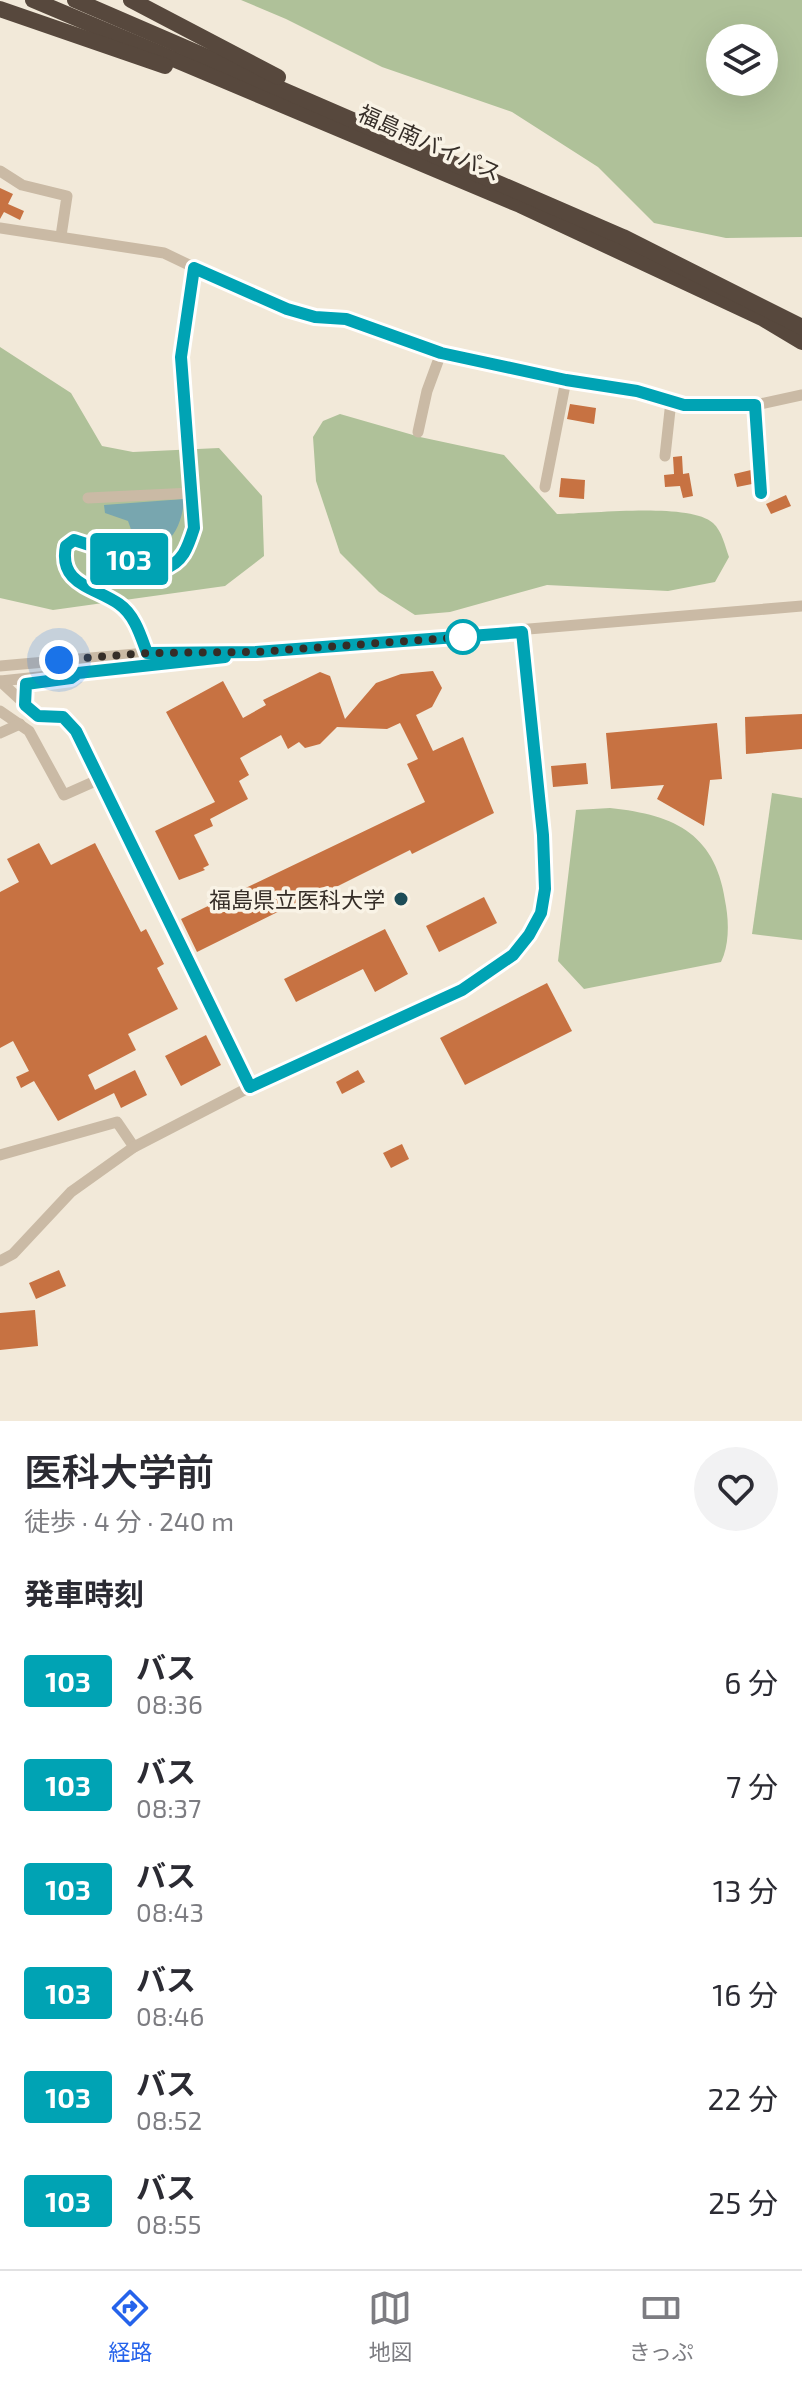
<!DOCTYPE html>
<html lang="ja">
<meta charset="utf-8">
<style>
body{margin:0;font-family:"Exo 2","Noto Sans JP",sans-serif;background:#f2f2f3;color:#2b2b33;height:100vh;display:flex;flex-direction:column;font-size:30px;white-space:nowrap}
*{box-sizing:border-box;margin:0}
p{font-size:26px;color:#7c7c81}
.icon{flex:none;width:44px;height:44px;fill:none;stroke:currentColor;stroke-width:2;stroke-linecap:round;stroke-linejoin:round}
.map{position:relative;height:1421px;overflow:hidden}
.sheet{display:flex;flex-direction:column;background:#fff;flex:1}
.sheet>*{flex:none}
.badge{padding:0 16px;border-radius:6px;font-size:28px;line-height:52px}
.fabs{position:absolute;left:706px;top:24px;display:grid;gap:16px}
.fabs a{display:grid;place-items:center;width:72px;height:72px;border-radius:50%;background:#fff;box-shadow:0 8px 32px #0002;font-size:40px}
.you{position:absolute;width:40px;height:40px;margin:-20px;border:6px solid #fff;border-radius:50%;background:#1a73e8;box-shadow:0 0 0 12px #1a73e833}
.map>.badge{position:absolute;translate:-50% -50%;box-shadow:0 0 0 4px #fff}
h2{padding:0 24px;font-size:30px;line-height:72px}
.round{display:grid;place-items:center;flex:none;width:84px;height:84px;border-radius:42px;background:#f2f2f3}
.headline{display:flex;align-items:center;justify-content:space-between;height:136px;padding:0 24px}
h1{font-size:38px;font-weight:600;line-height:60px}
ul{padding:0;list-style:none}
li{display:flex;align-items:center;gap:24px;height:104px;padding:0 24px}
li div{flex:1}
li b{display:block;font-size:30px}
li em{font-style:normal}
li .badge{min-width:88px;font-weight:700;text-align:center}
.menu{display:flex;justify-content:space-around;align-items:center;height:112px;border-top:2px solid #e1e1e2;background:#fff;font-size:22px;color:#7c7c81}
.menu a{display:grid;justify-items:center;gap:4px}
.menu .active{color:#2563eb}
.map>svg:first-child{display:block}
.green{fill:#afc199;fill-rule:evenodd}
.water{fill:#78a6af}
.building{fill:#c77242}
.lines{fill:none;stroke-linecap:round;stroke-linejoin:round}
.minor{stroke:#cabaa5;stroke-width:11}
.highway{stroke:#57483d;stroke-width:16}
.line-casing{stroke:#fff;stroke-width:18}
.line{stroke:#00a3b4;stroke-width:12}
.walk{stroke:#352d27;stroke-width:8;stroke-dasharray:0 14.4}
.stop-dot{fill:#fff;stroke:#00a3b4;stroke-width:4}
.poi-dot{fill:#1c4c57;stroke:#f9f3e6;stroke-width:3}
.labels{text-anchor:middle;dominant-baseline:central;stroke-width:7;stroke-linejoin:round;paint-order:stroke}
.street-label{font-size:22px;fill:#352d27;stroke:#f9f3e6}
.poi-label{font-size:22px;fill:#352d27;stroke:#f9f3e6;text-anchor:end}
</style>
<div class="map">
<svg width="802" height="1421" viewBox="0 0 802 1421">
<rect width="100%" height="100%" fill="#f2e9d9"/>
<g class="green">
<path d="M 241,0 L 802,0 L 802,237 L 726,238 L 654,223 L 598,167 L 512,112 L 382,67 L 286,19 ZM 720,38 L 764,38 L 764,82 L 720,82 Z"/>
<polygon points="0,347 71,393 102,446 133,452 219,448 262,496 264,556 225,586 53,610 0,598"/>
<path d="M 340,414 L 420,437 L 504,455 L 557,514 C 591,514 689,502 713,523 C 722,531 725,546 729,557 L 715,582 L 668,591 L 547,585 L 450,612 L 415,615 L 379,592 L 340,553 L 316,481 L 313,437 L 323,421 Z"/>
<polygon points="772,793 802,798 802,940 752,934"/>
<path d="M 610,808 C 677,815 717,835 726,906 C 729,924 729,946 721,962 L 584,989 L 558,961 L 576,810 Z"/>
</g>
<path class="water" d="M 184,499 C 183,517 176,540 157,548 L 133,535 L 128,521 L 105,513 L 104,505 Z"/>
<g class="building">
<polygon points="0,188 13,194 8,204 24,211 20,220 4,212 0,219"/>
<polygon points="570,404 596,408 594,424 567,419"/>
<polygon points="682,456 683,474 689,473 693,496 683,498 680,486 665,487 664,475 674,474 673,457"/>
<polygon points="751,470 752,484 737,487 734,474"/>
<polygon points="561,478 585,480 584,499 559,497"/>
<polygon points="786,495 791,506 771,514 766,504"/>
<polygon points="433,671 442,688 432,707 416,715 433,751 463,737 494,813 412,854 410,850 322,894 320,891 197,952 181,919 425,802 407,764 418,759 400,723 387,729 337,727 320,744 305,748 299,742 288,749 281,735 240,758 249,775 239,781 248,799 210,819 213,826 194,835 209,865 203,868 205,870 179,880 155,831 215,802 166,712 223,681 243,718 266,705 263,700 320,672 330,676 345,719 376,683 401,674"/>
<polygon points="802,714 802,749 746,754 745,717"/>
<polygon points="717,723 722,779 710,780 704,826 657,799 664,785 611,789 606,733"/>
<polygon points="586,763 588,784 553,787 551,766"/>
<polygon points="39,843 51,865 95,843 141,932 146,929 164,964 157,968 178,1009 128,1034 136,1050 88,1075 95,1090 135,1070 147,1095 121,1108 114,1093 58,1121 34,1081 21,1088 16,1077 29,1071 13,1041 0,1048 0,892 19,882 7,859"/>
<polygon points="484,897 497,923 439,952 426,926"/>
<polygon points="385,929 408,974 375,992 363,969 296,1002 284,979"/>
<polygon points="547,983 572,1031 465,1085 440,1038"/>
<polygon points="206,1035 221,1065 181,1086 165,1056"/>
<polygon points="358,1070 365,1082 342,1094 336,1082"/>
<polygon points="402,1144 409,1159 391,1168 383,1153"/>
<polygon points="59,1270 66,1286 36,1299 29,1283"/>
<polygon points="35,1310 38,1346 0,1350 0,1313"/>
</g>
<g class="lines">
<g class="minor">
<polyline points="0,171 22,185 67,196 61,236"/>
<polyline points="0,228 164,253 256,297 315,317 346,319 437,352 566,380 637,391 684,405 755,405 802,395"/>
<polyline points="755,405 761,493"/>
<polyline points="418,432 427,391 441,353"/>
<polyline points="665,456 671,401"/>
<polyline points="545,487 566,380"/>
<polyline points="88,498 192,493"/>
<polyline points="0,666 147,653 256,652 802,606"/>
<path d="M 148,666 C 146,646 137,617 120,604 C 95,587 58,585 66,546 L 74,540 L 163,569 C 183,563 188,547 194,528 L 181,357 L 194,268"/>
<polyline points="0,681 38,716 63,717 76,731 250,1087"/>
<polyline points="0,681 210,659"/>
<polyline points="25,705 26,684 39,682"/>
<polyline points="0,711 29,731 64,795 100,779"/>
<polyline points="0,733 20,724"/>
<polyline points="0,1155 117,1122 134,1147"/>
<polyline points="0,1261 13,1254 71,1192 134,1147 250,1087 462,990 513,955 541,913 545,889 543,835 522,632"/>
</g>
<g class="highway">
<polyline points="33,0 520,205 762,318 802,342"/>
<polyline points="75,0 623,237 802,327"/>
<polyline points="131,0 278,77"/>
<polyline points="0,9 165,66"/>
</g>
</g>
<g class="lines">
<g class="line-casing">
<path id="line" d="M 225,657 L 78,673 L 71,678 L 26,684 L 25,705 L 38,716 L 63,717 L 76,731 L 250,1087 L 462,990 L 513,955 L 529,935 L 541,913 L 545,889 L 543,835 L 522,632 L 256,652 L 147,653 C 141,637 135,615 119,604 C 95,587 58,585 66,546 L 74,540 L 163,569 C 183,563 188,547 194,528 L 181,357 L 194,268 L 287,309 L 315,317 L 346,319 L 441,353 L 566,380 L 637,391 L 684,405 L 755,405 L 761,493"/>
</g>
<use href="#line" class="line"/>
<polyline class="walk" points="59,660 147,653 256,652 463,637"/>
</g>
<circle class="stop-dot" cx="463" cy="637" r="16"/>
<circle class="poi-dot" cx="401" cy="899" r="8"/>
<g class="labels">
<g class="street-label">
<text transform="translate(430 142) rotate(24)">福島南バイパス</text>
</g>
<g class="poi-label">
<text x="385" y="899">福島県立医科大学</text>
</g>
</g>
</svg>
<div class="fabs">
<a><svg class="icon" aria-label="layers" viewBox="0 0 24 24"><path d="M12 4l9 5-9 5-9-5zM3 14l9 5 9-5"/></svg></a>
</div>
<div class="you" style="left:59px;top:660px"></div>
<b class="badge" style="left:129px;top:559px;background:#00a3b4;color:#fff">103</b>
</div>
<section class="sheet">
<div class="headline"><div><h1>医科大学前</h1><p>徒歩 · 4 分 · 240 m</p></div><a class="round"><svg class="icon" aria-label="heart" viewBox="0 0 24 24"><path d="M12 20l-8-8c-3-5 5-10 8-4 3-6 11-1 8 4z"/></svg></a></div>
<h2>発車時刻</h2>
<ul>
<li><span class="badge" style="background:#00a3b4;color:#fff">103</span><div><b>バス</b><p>08:36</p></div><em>6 分</em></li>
<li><span class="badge" style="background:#00a3b4;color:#fff">103</span><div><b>バス</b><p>08:37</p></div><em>7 分</em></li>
<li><span class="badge" style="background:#00a3b4;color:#fff">103</span><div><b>バス</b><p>08:43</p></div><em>13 分</em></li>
<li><span class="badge" style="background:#00a3b4;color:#fff">103</span><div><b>バス</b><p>08:46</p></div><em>16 分</em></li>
<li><span class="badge" style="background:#00a3b4;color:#fff">103</span><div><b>バス</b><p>08:52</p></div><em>22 分</em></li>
<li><span class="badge" style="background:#00a3b4;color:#fff">103</span><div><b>バス</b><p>08:55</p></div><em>25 分</em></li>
</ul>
</section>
<nav class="menu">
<a class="active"><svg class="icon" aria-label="directions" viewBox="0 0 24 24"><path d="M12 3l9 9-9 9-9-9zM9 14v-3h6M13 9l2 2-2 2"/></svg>経路</a>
<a><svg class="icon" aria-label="map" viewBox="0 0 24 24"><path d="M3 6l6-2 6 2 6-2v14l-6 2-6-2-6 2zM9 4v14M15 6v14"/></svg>地図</a>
<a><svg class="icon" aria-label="tickets" viewBox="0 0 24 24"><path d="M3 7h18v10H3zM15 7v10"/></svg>きっぷ</a>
</nav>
